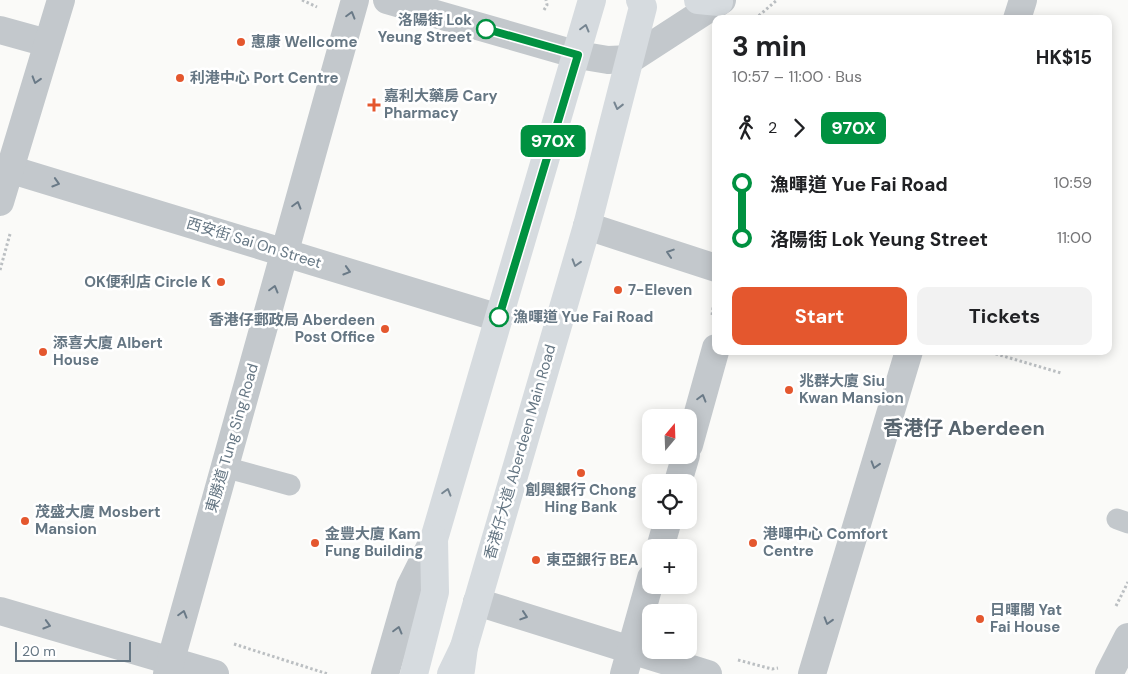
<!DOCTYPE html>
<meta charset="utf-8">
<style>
body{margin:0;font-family:"DM Sans","Noto Sans TC",sans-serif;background:#f2f2f2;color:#202124;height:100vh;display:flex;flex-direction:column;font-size:19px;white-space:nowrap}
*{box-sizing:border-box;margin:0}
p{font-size:16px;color:#757577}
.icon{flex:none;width:28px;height:28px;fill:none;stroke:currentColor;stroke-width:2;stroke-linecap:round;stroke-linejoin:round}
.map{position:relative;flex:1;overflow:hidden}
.sheet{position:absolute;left:712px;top:15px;width:400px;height:340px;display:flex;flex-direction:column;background:#fff;border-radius:10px;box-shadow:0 2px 12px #0003}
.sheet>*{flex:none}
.badge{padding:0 10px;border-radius:8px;font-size:18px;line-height:32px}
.needle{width:32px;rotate:19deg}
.controls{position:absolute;left:642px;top:409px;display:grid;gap:10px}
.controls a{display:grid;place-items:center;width:55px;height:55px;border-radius:10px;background:#fff;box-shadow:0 2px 12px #0003;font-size:25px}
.scale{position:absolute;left:15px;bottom:12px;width:116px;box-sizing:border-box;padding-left:5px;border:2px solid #657683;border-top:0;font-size:14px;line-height:18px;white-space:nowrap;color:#657683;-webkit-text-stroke:4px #fff;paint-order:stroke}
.map>.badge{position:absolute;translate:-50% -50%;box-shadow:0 0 0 2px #fff}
.legs{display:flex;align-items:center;gap:8px;height:55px;padding:0 20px;font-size:16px}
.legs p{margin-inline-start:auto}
.overview{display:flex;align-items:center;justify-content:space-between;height:85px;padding:0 20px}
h1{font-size:28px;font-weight:700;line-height:38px}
.action{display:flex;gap:10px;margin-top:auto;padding:10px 20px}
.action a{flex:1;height:58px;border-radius:10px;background:#e4572e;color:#fff;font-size:20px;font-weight:700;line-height:58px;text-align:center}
.action a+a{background:#f2f2f2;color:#202124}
ul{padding:0 20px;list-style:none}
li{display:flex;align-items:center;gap:18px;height:55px;font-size:19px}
li i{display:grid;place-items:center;width:8px;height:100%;margin:0 6px;background:currentColor}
li i::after{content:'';width:12px;height:12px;margin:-6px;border:4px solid;border-radius:50%;background:#fff}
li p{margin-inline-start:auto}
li:first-child i{background:linear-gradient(#0000 50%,currentColor 0)}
li:last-child i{background:linear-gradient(currentColor 50%,#0000 0)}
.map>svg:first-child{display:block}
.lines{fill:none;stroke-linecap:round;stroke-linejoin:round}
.path{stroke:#bbbfc2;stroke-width:3;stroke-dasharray:2.5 2.5;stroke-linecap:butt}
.service{stroke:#c3c8cc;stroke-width:21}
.minor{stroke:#c3c8cc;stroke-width:28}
.tertiary{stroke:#c3c8cc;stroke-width:28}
.secondary{stroke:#d6dbdf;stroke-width:28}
.primary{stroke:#d6dbdf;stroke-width:28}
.oneway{stroke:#6a7a87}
.oneway2{stroke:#768591}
.line-1-casing{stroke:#fff;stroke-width:11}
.line-1{stroke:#009140;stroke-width:8}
.stop-1-dot{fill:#fff;stroke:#009140;stroke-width:2.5}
.poi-dot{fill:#e4572e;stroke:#fff;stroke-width:2}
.labels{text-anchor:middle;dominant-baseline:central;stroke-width:5;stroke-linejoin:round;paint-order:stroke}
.stop-label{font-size:15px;font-weight:bold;fill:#657683;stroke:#fff;text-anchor:end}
.poi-label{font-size:15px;font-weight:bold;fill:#657683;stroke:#fff;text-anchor:start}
.street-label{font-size:15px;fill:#657683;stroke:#fff}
.district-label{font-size:20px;font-weight:bold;fill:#57646e;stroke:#fff}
</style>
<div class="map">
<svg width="1128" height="674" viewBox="0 0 1128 674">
<rect width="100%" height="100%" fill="#fafaf8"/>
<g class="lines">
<g class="path">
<polyline points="302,0 317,7"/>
<polyline points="544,10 547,5 546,0"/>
<polyline points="755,19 777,0"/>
<polyline points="0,270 10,234"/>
<polyline points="712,315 714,302"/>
<polyline points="986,351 1061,373"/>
<polyline points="1116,606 1128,582"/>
<polyline points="234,644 328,674"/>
<polyline points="738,660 772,669 778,668"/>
</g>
<g class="service">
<polyline points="224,467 290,485"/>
<polyline points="1117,519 1128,523"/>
</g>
<g class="minor">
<polyline points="387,0 578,55"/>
<polyline points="1017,19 1023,0"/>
<polyline points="0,30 47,43"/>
<polyline points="9,169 499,318"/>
<polyline points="0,202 61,0"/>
<polyline points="587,226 716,268"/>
<polyline points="689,445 716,348"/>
<polyline points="678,482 686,455"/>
<polyline points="660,548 668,520"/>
<polyline points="477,602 708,674"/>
<polyline points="0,611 215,674"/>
<polyline points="167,674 355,0"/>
<polyline points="385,674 410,587 434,539"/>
<polyline points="624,674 651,578"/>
<polyline points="812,674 909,351"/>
</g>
<g class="tertiary">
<polyline points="578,55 608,60 631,59 722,0"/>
<polyline points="1109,674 1128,637"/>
</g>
<g class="secondary">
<polyline points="698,0 719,2"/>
<polyline points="434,539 592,0"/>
<polyline points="461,670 464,647 587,226 643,7 640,0"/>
</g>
<g class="primary">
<polyline points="414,674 435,592 434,539"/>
<polyline points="451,674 464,647"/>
</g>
</g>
<defs><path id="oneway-chevron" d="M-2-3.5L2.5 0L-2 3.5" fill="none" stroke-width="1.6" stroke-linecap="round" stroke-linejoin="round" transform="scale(1.25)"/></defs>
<g class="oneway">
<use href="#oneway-chevron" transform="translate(351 15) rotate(-74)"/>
<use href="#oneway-chevron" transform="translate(36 80) rotate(107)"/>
<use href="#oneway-chevron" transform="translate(56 183) rotate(17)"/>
<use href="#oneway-chevron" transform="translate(297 205) rotate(-74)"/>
<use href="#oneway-chevron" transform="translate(670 253) rotate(-162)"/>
<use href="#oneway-chevron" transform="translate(347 271) rotate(17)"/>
<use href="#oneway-chevron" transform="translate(274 289) rotate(-75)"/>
<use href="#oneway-chevron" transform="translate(702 398) rotate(-74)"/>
<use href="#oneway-chevron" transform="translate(875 465) rotate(107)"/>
<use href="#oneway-chevron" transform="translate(183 614) rotate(-74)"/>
<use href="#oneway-chevron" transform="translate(524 616) rotate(18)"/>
<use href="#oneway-chevron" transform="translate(828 621) rotate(107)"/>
<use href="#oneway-chevron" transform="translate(47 625) rotate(16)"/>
<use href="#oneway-chevron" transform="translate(398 630) rotate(-75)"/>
</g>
<g class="oneway2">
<use href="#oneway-chevron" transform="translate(585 28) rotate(-75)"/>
<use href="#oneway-chevron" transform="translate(618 106) rotate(104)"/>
<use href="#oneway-chevron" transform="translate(576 263) rotate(107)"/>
<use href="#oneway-chevron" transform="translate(447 492) rotate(-74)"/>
</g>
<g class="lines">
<g class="line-1-casing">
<polyline id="line-1" points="486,29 578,55 499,317"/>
</g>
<use href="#line-1" class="line-1"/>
</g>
<g class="stop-1-dot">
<circle cx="486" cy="29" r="9"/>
<circle cx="499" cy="317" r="9"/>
</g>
<g class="poi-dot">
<circle cx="241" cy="42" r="5"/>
<circle cx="180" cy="78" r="5"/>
<path d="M371.5 97.5h5v5h5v5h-5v5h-5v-5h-5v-5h5z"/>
<circle cx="221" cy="282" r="5"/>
<circle cx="618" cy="290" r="5"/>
<circle cx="385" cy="329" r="5"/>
<circle cx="43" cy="352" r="5"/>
<circle cx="789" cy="390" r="5"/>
<circle cx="581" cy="473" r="5"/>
<circle cx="25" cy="521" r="5"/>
<circle cx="315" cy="543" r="5"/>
<circle cx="753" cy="543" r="5"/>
<circle cx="536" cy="560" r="5"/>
<circle cx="980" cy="619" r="5"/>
</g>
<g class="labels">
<g class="stop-label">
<text x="472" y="20">洛陽街 Lok<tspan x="472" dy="17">Yeung Street</tspan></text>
<text x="513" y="317" text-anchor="start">漁暉道 Yue Fai Road</text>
</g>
<g class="poi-label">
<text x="251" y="42">惠康 Wellcome</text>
<text x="190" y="78">利港中心 Port Centre</text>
<text x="384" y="96">嘉利大藥房 Cary<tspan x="384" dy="17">Pharmacy</tspan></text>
<text x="211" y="282" text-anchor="end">OK便利店 Circle K</text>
<text x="628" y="290">7-Eleven</text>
<text x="375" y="320" text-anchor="end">香港仔郵政局 Aberdeen<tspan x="375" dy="17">Post Office</tspan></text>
<text x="53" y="343">添喜大廈 Albert<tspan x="53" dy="17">House</tspan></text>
<text x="799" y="381">兆群大廈 Siu<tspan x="799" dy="17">Kwan Mansion</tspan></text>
<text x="581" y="490" text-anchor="middle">創興銀行 Chong<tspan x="581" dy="17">Hing Bank</tspan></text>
<text x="35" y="512">茂盛大廈 Mosbert<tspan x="35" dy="17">Mansion</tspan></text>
<text x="325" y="534">金豐大廈 Kam<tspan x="325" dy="17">Fung Building</tspan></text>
<text x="763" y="534">港暉中心 Comfort<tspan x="763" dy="17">Centre</tspan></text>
<text x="546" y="560">東亞銀行 BEA</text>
<text x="990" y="610">日暉閣 Yat<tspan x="990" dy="17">Fai House</tspan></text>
</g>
<g class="street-label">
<text transform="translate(254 243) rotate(17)">西安街 Sai On Street</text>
<text transform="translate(232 438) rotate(-74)">東勝道 Tung Sing Road</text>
<text transform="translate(520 452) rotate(-74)">香港仔大道 Aberdeen Main Road</text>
</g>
<g class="district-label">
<text x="964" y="428">香港仔 Aberdeen</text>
</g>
</g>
</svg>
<div class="controls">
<a><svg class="needle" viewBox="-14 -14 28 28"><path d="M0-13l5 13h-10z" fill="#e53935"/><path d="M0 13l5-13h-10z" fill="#757577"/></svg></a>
<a><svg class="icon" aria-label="locate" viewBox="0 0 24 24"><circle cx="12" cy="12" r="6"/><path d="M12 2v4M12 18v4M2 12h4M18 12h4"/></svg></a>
<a>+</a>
<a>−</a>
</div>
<div class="scale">20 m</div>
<b class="badge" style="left:553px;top:141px;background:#009140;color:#fff">970X</b>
<section class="sheet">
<div class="overview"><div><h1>3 min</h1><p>10:57 – 11:00 · Bus</p></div><b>HK$15</b></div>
<div class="legs"><svg class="icon" aria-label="walk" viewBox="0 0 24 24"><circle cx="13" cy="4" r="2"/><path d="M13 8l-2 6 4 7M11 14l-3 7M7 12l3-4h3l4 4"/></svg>2<svg class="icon" aria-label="forward" viewBox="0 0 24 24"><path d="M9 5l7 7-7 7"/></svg><b class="badge" style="background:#009140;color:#fff">970X</b></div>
<ul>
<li><i style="color:#009140"></i><b>漁暉道 Yue Fai Road</b><p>10:59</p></li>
<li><i style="color:#009140"></i><b>洛陽街 Lok Yeung Street</b><p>11:00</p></li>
</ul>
<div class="action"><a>Start</a><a>Tickets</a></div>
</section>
</div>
